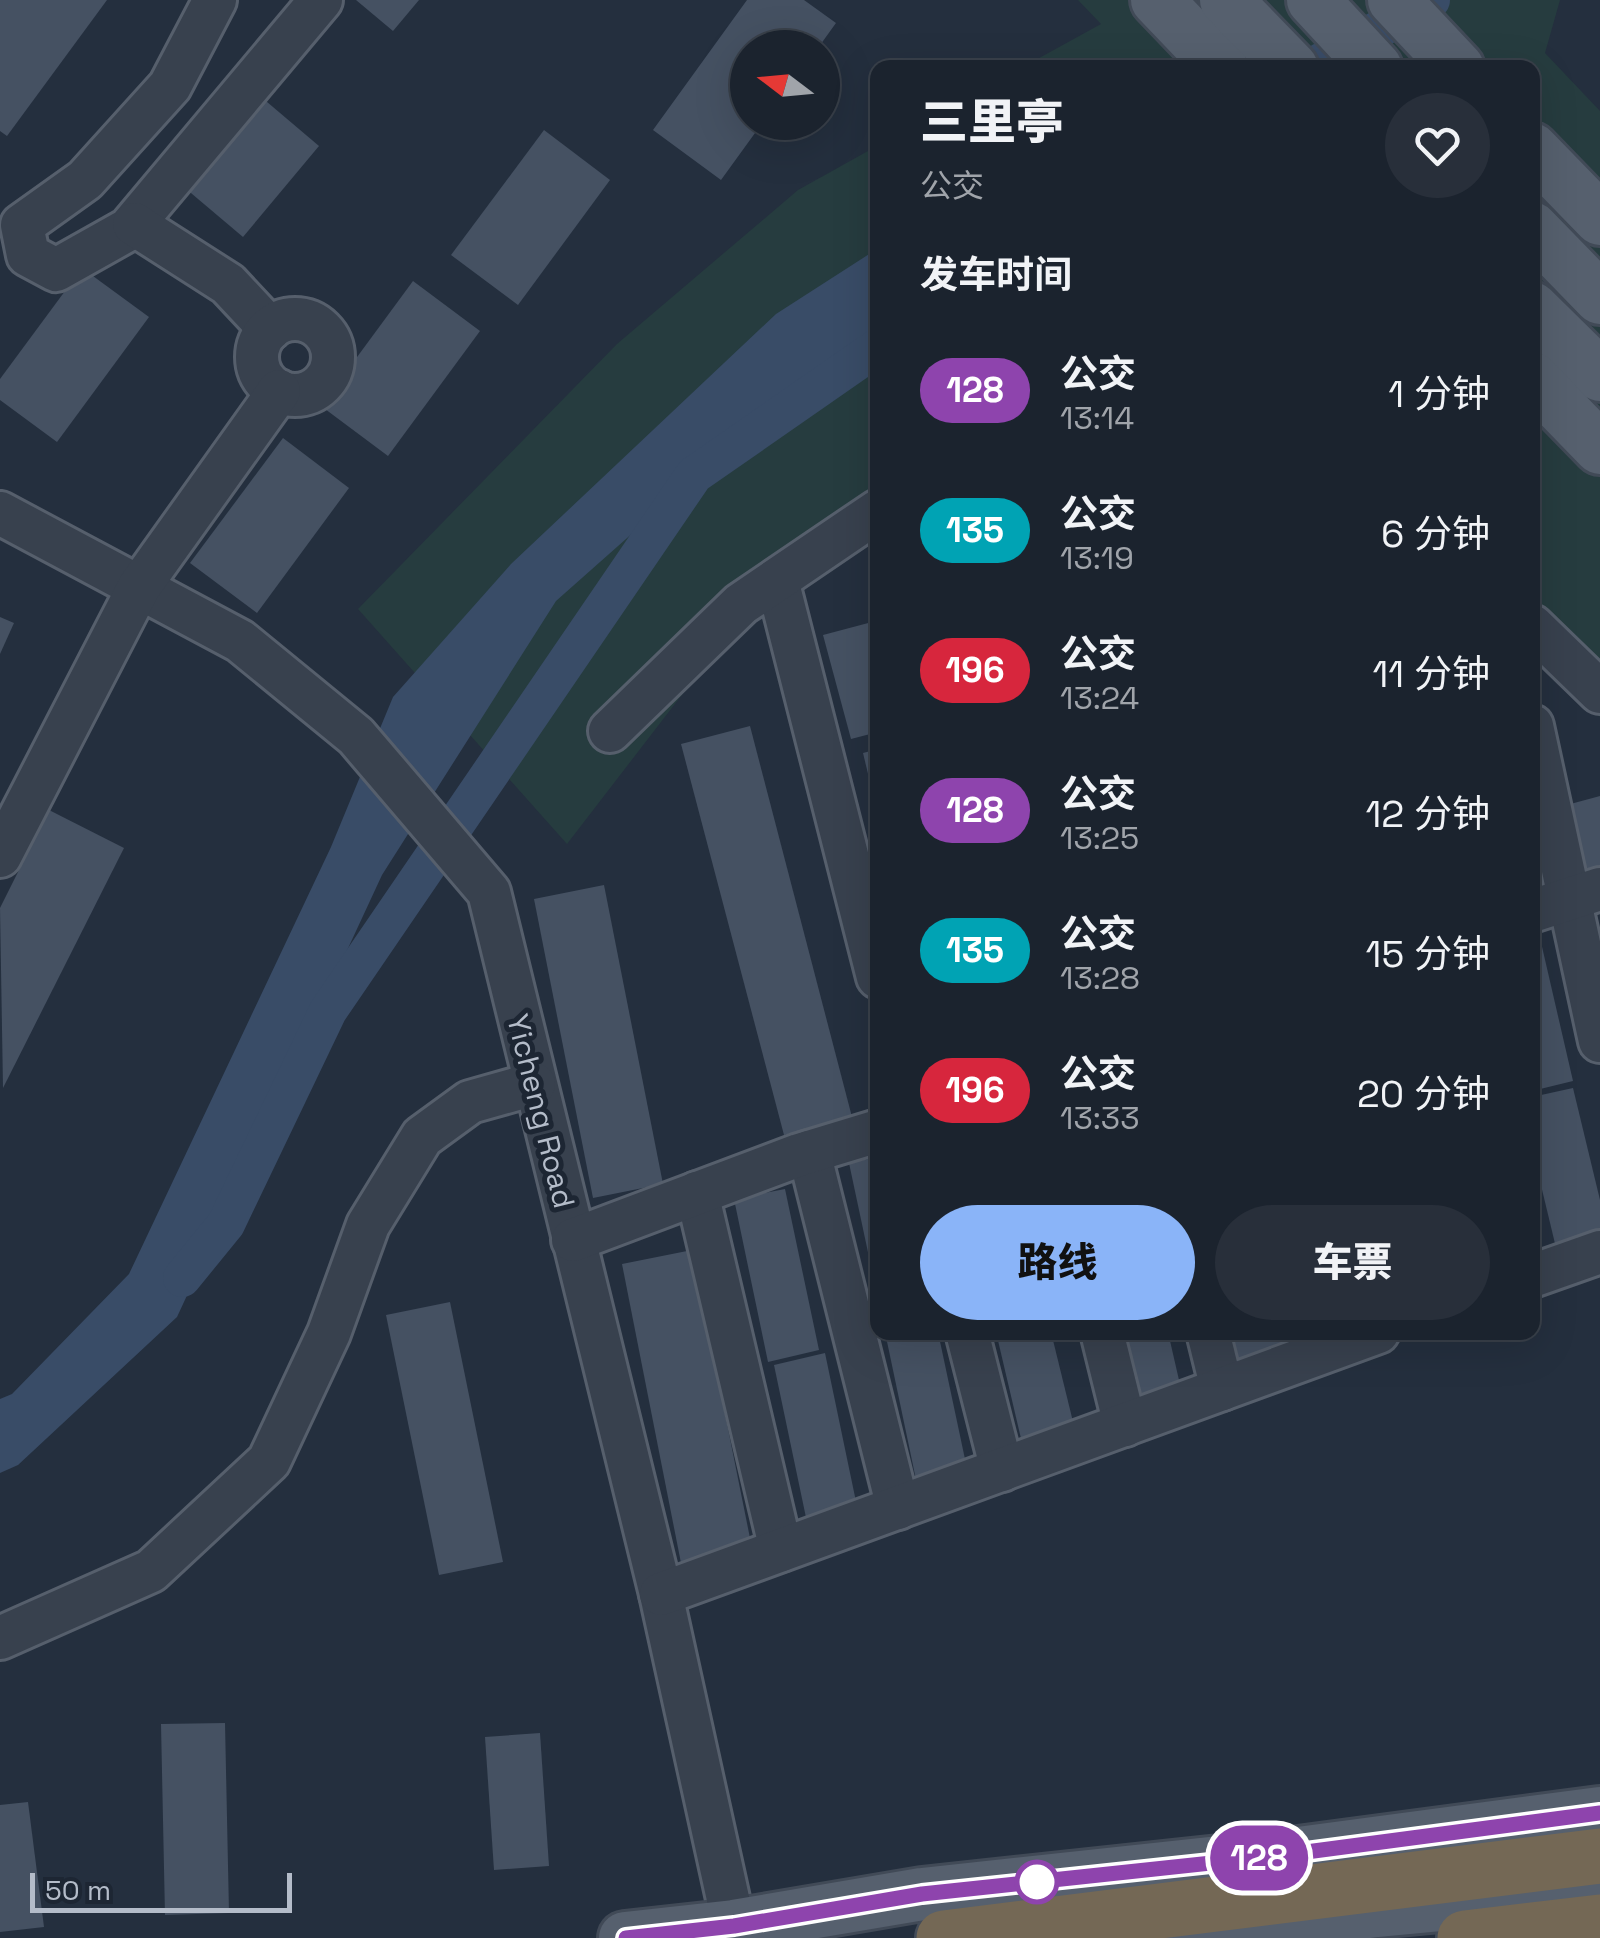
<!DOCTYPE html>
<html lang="zh">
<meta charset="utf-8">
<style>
body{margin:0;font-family:"Space Grotesk","Noto Sans SC",sans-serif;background:#282f3a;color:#f1f3f6;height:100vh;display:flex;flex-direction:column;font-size:38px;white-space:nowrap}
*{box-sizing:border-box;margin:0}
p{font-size:32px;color:#a0a4aa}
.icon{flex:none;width:55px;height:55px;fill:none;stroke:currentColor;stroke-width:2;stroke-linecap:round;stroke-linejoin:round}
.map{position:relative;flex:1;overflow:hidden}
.side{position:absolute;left:870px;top:60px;width:670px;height:1280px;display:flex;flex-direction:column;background:#1b232e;border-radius:20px;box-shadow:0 10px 40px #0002,0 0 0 2px #39404a}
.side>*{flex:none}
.badge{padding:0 20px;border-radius:32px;font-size:35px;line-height:65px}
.needle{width:65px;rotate:286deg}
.fabs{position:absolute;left:730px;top:30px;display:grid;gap:20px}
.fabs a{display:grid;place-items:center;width:110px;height:110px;border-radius:50%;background:#1b232e;box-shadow:0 10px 40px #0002,0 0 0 2px #39404a;font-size:50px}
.scale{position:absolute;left:30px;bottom:25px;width:262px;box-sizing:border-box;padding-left:10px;border:5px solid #b4bcc9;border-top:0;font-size:28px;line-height:35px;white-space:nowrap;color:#b4bcc9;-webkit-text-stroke:8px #1d2633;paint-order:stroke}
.map>.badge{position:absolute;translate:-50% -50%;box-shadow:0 0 0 5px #fff}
h2{padding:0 50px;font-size:38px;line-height:90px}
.round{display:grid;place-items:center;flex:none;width:105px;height:105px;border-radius:52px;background:#282f3a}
.summary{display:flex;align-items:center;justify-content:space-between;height:170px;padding:0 50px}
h1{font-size:48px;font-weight:800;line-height:75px}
.action{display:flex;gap:20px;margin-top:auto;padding:20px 50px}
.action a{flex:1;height:115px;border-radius:60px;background:#8ab4f8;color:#111;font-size:40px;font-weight:800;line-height:115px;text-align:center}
.action a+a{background:#282f3a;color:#f1f3f6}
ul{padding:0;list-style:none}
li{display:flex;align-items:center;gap:30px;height:140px;padding:0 50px}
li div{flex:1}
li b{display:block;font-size:38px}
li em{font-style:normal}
li .badge{min-width:110px;font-weight:700;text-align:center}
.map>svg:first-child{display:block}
.green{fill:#263c3f}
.water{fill:#394c67}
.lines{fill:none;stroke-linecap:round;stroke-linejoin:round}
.canal{stroke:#394c67;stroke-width:38}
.building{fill:#455162}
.minor-casing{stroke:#565f6c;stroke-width:48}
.major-casing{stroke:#414a57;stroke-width:58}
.highway-casing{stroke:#434c59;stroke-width:60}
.minor{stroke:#38414e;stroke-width:42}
.major{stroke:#56606e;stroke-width:52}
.highway{stroke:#746855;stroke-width:55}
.line-casing{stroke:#fff;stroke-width:22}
.line{stroke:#8e44ad;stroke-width:15}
.stop-dot{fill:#fff;stroke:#8e44ad;stroke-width:5}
.labels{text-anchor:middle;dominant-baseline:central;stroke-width:10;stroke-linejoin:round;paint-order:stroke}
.street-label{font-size:30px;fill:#b4bcc9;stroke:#1d2633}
</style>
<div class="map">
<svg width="1600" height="1938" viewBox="0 0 1600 1938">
<rect width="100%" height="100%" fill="#242f3e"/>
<g class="green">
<polygon points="1078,0 1560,0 1545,53 1600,111 1600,717 1533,651 1532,68 1021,68 1101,24"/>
<polygon points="877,146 877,536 718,648 567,844 358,609 617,344 798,190"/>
</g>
<polygon class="water" points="877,249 877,331 820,367 556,601 382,875 177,1317 18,1465 0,1473 0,1399 12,1394 129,1274 331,847 393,697 511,564 776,314"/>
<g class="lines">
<g class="canal">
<polyline points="1310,68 1431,0"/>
<polyline points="182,1278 226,1224 328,1011 694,475 878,347"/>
</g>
</g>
<g class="building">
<polygon points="0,0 107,0 7,136 0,131"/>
<polygon points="356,0 419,0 393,31"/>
<polygon points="747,0 804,0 836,23 818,48 748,48 748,122 763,122 721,180 653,130"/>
<polygon points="260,96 319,146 243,237 185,188"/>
<polygon points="544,130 610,180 518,305 451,255"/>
<polygon points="82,268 149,317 57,442 0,400 0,379"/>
<polygon points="413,281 480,331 388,456 321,406"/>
<polygon points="283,438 349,488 257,613 190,563"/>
<polygon points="0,617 14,623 0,654"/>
<polygon points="872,622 878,643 878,732 851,739 823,635"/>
<polygon points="750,726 852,1117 784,1135 681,744"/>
<polygon points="878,749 878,807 876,807 863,753"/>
<polygon points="1600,796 1600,870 1581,875 1563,806"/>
<polygon points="49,810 124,848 3,1088 0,908"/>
<polygon points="604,885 663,1184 593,1198 534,899"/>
<polygon points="1537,925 1573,1081 1532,1091 1532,926"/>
<polygon points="1573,1088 1600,1200 1600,1246 1558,1256 1532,1148 1532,1097"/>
<polygon points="878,1157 878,1290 876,1290 849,1163"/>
<polygon points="785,1189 819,1350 768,1362 734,1199"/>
<polygon points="692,1250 752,1548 681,1563 622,1264"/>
<polygon points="450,1302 503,1562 439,1575 386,1315"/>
<polygon points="885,1332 938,1332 969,1478 918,1489"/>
<polygon points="996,1332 1051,1332 1076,1434 1023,1447"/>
<polygon points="1112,1332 1168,1332 1184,1402 1132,1415"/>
<polygon points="1225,1332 1281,1332 1288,1362 1236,1375"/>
<polygon points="825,1353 859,1516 808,1527 774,1365"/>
<polygon points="225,1723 229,1913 165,1915 161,1724"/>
<polygon points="540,1733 549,1866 494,1870 485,1737"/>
<polygon points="28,1802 44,1927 0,1932 0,1805"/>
</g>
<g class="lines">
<g class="minor-casing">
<g id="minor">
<polyline points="215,0 170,86 85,180 22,225 28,255 56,270 129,229 321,0"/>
<polyline points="134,224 228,284 270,329"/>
<circle cx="295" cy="357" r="38"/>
<polyline points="0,513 240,641 356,736 489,892 661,1594 734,1926 740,1938"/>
<polyline points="777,580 878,977"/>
<polyline points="1532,626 1600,692"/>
<polyline points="1532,726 1600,1041"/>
<polyline points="610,731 741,604 878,511"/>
<polyline points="0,856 139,587 279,391"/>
<polyline points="1532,911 1600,889"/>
<polyline points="809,1152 898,1508"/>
<polyline points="697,1193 781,1550"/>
<polyline points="573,1240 799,1155 878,1131"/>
<polyline points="1532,1276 1600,1252"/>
<polyline points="967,1332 1002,1470"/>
<polyline points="1102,1332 1125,1425"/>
<polyline points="1208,1332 1222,1389"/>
<polyline points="661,1594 1378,1332"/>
<polyline points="0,1638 151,1571 269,1461 329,1333 368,1225 422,1137 470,1102 534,1084"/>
</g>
</g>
<g class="major-casing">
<g id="major">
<polyline points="1157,0 1222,68"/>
<polyline points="1226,0 1292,68"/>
<polyline points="1313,0 1376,68"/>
<polyline points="1394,0 1458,68"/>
<polyline points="1532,149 1600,219"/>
<polyline points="1532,228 1600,298"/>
<polyline points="1532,308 1600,375"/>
<polyline points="1532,378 1600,448"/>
<polyline points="625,1938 734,1926 922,1894 1276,1856 1600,1813"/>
<polyline points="1173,1938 1376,1911 1600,1890"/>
</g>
</g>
<g class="highway-casing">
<g id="highway">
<polyline points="944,1938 1600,1856"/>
<polyline points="1465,1938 1600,1922"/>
</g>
</g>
<use href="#minor" class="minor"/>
<use href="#major" class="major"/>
<use href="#highway" class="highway"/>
</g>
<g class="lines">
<g class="line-casing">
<polyline id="line" points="626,1938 734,1926 922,1894 1276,1856 1600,1813"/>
</g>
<use href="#line" class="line"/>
</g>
<circle class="stop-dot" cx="1037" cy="1882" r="20"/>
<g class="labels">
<g class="street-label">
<text transform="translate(541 1111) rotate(76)">Yicheng Road</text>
</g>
</g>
</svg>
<div class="fabs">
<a><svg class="needle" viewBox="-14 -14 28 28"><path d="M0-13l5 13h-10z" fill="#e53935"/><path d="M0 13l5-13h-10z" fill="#a0a4aa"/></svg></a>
</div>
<div class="scale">50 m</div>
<b class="badge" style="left:1259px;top:1858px;background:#8e44ad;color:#fff">128</b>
<section class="side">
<div class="summary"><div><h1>三里亭</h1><p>公交</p></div><a class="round"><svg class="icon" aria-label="heart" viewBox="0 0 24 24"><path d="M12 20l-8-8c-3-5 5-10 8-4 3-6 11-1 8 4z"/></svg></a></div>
<h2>发车时间</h2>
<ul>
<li><span class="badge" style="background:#8e44ad;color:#fff">128</span><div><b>公交</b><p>13:14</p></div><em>1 分钟</em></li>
<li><span class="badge" style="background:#00a3b4;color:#fff">135</span><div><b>公交</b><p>13:19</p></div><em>6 分钟</em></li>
<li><span class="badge" style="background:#d7263d;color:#fff">196</span><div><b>公交</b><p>13:24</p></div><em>11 分钟</em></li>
<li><span class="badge" style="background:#8e44ad;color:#fff">128</span><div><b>公交</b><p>13:25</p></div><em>12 分钟</em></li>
<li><span class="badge" style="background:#00a3b4;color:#fff">135</span><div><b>公交</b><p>13:28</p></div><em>15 分钟</em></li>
<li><span class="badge" style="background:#d7263d;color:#fff">196</span><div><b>公交</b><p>13:33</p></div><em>20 分钟</em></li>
</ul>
<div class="action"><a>路线</a><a>车票</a></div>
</section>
</div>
